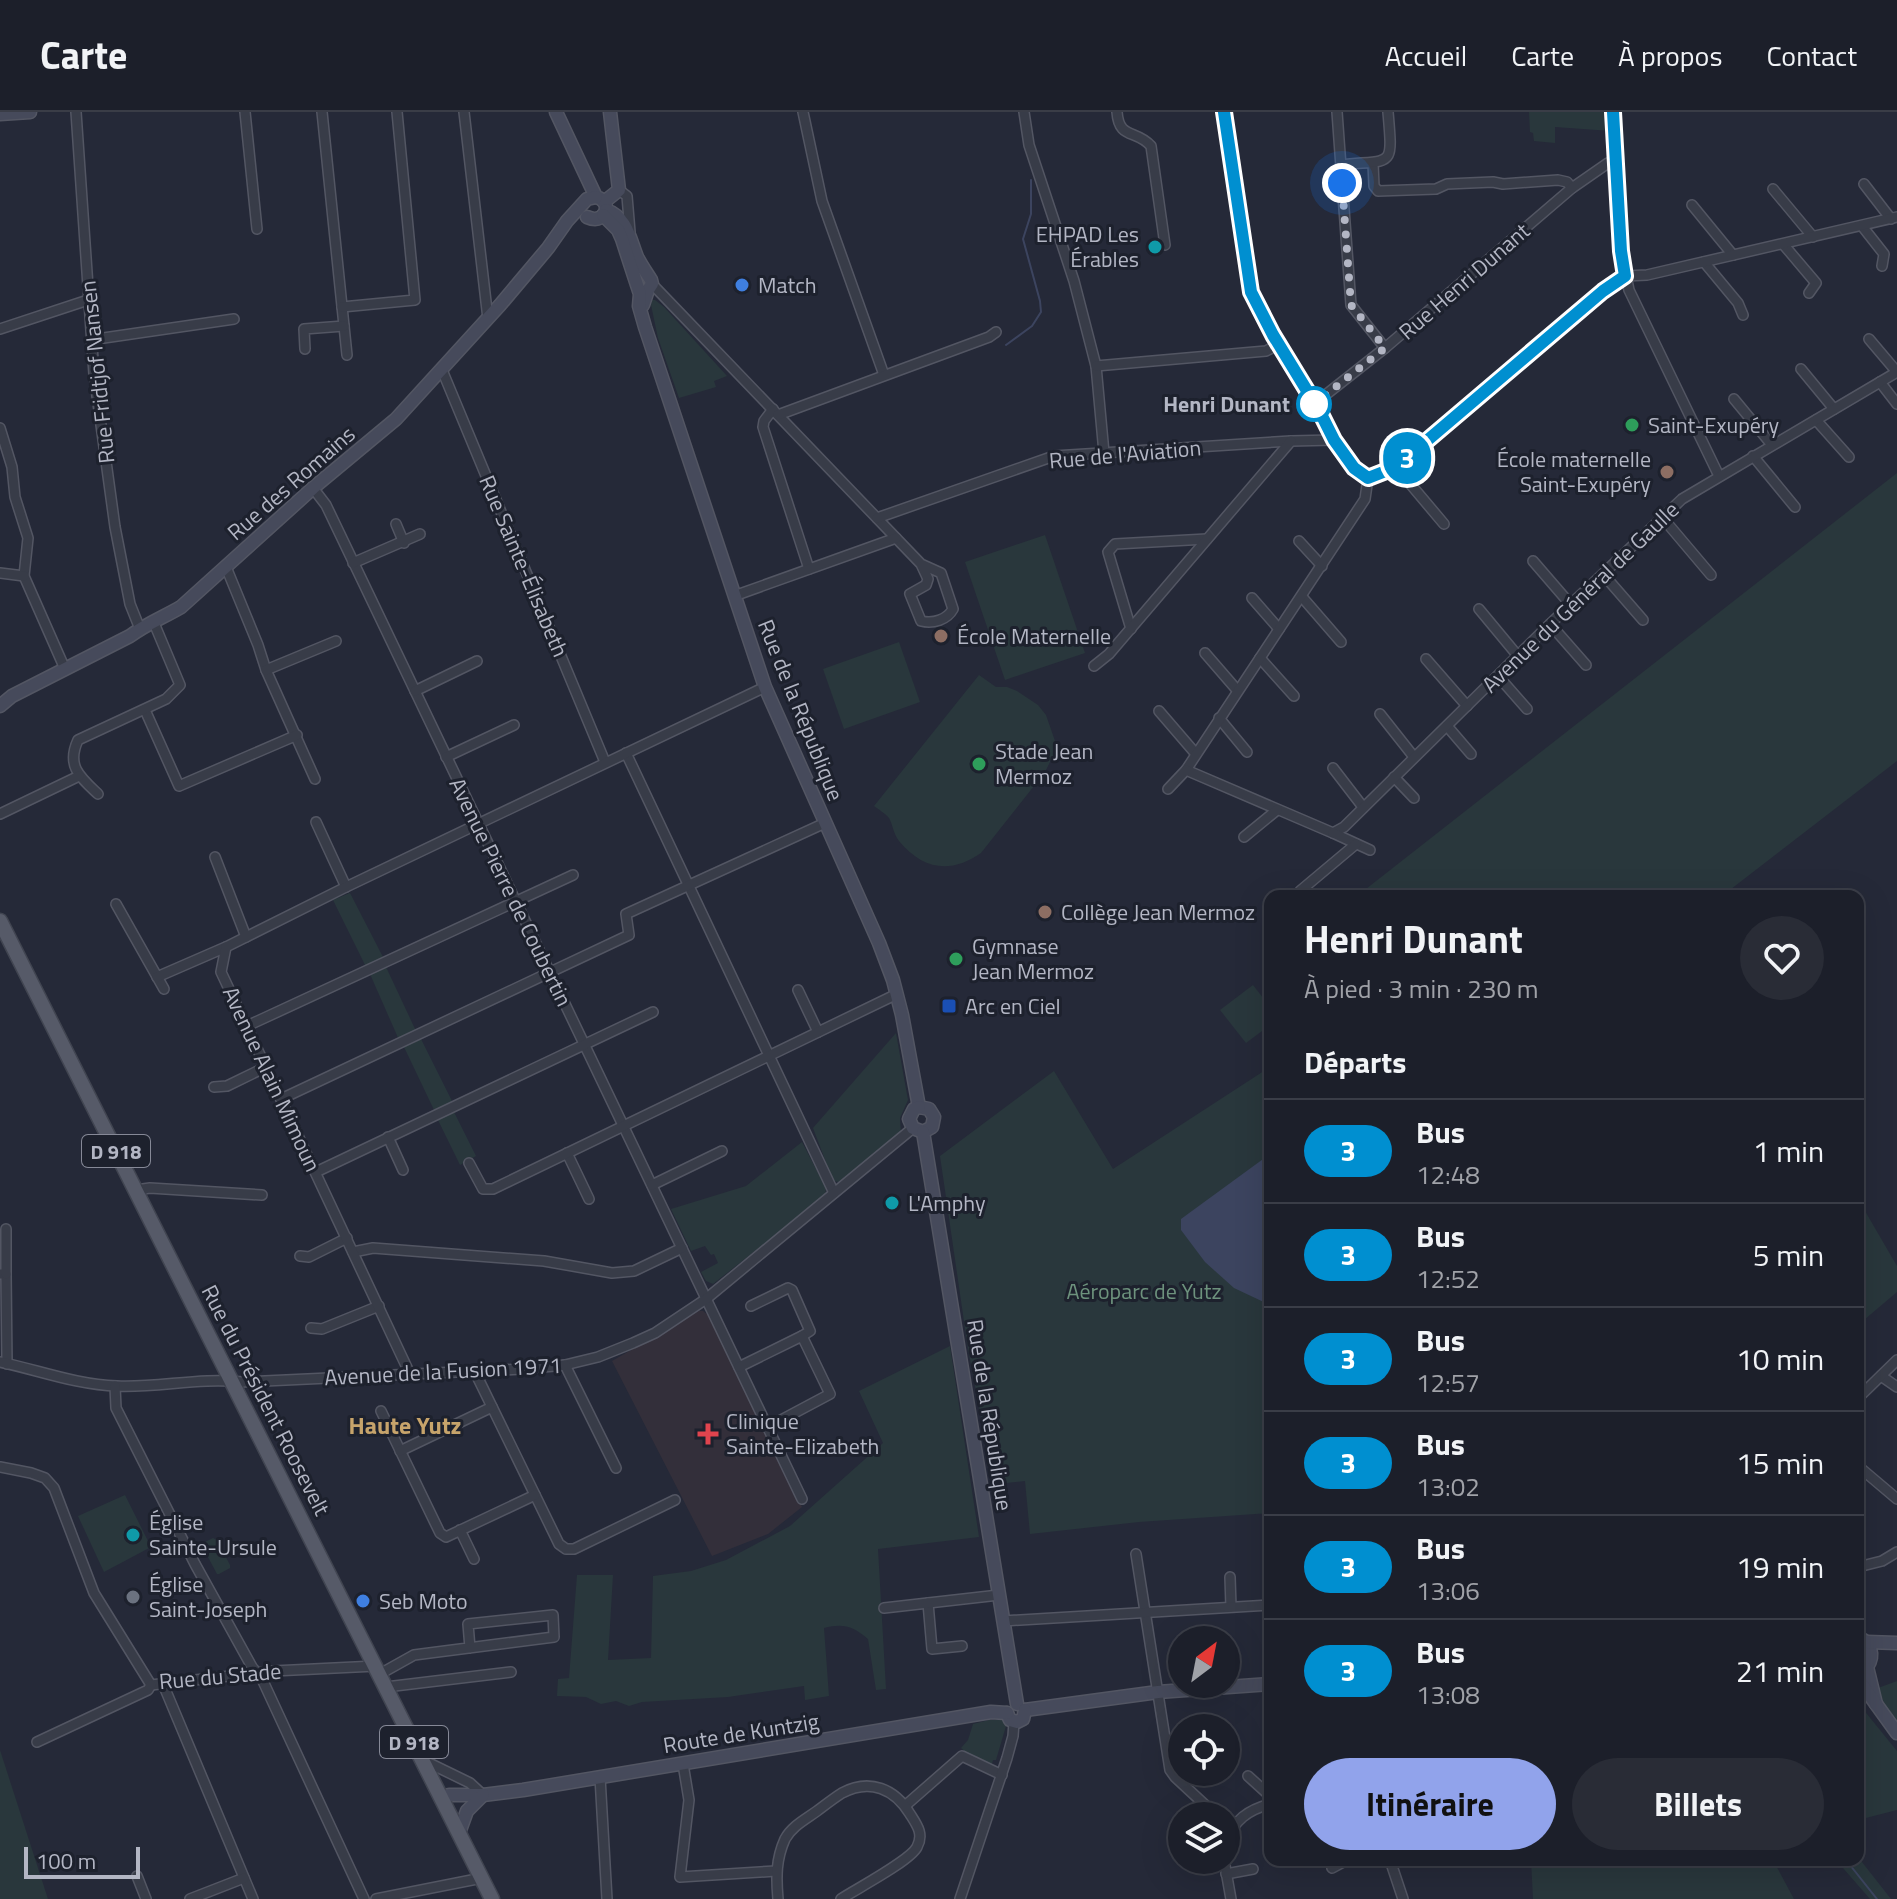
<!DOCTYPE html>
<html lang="fr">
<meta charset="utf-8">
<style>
body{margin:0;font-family:"Titillium Web",sans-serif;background:#292c36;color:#f1f3f6;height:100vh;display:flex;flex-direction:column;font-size:30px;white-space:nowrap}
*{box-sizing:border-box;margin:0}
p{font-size:26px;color:#a0a2a8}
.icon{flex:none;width:44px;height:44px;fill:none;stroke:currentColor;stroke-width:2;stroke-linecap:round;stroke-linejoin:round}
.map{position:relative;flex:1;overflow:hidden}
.side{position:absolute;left:1264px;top:778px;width:600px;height:976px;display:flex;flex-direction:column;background:#1c1f2a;border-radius:16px;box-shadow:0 8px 32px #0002,0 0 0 2px #3a3d47}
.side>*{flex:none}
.badge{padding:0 16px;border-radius:26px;font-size:28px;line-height:52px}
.needle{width:52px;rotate:32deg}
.controls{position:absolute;left:1168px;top:1514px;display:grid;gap:16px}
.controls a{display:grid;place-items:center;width:72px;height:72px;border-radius:50%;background:#1c1f2a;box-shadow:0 8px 32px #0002,0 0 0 2px #3a3d47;font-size:40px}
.scale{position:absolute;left:24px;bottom:20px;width:116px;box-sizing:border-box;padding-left:8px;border:4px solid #b3b6c4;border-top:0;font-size:22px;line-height:28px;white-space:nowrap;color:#b3b6c4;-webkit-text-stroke:6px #1d212d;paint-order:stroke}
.you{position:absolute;width:40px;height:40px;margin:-20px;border:6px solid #fff;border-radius:50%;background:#1a73e8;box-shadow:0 0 0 12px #1a73e833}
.map>.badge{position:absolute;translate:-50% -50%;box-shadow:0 0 0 4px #fff}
h2{padding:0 40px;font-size:30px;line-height:72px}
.round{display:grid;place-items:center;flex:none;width:84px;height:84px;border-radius:42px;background:#292c36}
.summary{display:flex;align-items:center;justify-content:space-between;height:136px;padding:0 40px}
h1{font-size:38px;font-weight:700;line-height:60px}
.primary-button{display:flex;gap:16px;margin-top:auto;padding:16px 40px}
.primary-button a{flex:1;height:92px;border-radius:48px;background:#91a3eb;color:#111;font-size:32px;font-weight:700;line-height:92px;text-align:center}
.primary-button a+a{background:#292c36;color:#f1f3f6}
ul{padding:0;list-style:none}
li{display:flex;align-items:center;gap:24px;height:104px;padding:0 40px;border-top:2px solid #3a3d47}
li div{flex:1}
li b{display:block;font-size:30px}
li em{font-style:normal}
li .badge{min-width:88px;font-weight:700;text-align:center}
header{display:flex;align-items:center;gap:48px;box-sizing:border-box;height:112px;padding:0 40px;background:#1c1f2a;border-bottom:2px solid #3a3d47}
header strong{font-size:38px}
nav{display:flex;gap:44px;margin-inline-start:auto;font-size:28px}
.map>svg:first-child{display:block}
.medical{fill:#332f3a}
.green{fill:#29373c}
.water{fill:#3c445f}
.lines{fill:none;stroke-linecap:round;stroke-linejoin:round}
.stream{stroke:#3c445f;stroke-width:2}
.street-casing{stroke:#535663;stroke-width:12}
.secondary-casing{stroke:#535663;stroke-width:15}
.primary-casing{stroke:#414551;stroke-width:17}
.street{stroke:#383c48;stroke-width:9}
.secondary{stroke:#464a5b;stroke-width:12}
.primary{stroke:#565a68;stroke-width:14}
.line-casing{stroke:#fff;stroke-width:18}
.line{stroke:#008fd0;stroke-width:12}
.walk{stroke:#b3b6c4;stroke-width:8;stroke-dasharray:0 14.4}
.culture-dot{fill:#0f9aa8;stroke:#1d212d;stroke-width:3}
.shop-dot{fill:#3f7fe0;stroke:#1d212d;stroke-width:3}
.stop-dot{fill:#fff;stroke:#008fd0;stroke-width:4}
.leisure-dot{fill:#2e9e5b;stroke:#1d212d;stroke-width:3}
.education-dot{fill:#8d6e63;stroke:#1d212d;stroke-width:3}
.transit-dot{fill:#1a4fb4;stroke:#1d212d;stroke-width:3}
.health-dot{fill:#e0444e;stroke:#1d212d;stroke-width:3}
.worship-dot{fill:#6b7280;stroke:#1d212d;stroke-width:3}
.labels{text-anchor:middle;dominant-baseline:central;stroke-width:6;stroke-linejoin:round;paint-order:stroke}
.shield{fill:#1d212d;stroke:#868997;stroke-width:2}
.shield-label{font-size:20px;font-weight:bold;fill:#b3b6c4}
.poi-label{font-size:22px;fill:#b3b6c4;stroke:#1d212d;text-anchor:start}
.street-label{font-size:22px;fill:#b3b6c4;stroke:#1d212d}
.stop-label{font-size:22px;font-weight:bold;fill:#b3b6c4;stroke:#1d212d;text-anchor:end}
.park-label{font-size:22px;fill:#6d927d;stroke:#1d212d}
.neighbourhood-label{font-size:24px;font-weight:bold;fill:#c7a46b;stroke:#1d212d}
</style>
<header>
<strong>Carte</strong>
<nav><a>Accueil</a><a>Carte</a><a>À propos</a><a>Contact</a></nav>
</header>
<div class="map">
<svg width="1897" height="1787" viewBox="0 0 1897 1787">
<rect width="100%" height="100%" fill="#252938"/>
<polygon class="medical" points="699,1199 703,1199 708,1203 802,1395 768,1422 712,1444 612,1249"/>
<g class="green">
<polygon points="1529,0 1609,0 1611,19 1555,15 1555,31 1534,29 1533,21 1530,20"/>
<polygon points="652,188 655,188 664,195 727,264 714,269 716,275 679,286 658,226 651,193"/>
<polygon points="1897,361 1897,649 1722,784 1357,784"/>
<polygon points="1045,423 1085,541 1005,568 965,450"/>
<polygon points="899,530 920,590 844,617 823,557"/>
<path d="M 979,563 L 996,575 L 1007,575 L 1017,579 L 1038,593 L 1046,603 L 1055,629 L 1053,644 L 1045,660 L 981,741 C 951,762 923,758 899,729 C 893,721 893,713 889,706 C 886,702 878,697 874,694 Z"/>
<polygon points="350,781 384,847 366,855 333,788"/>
<polygon points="386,855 416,919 399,928 370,862"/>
<polygon points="1253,873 1270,895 1270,913 1246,931 1220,898"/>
<polygon points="896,921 908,988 900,1006 901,1022 839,1070 833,1069 813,1016"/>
<polygon points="421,927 453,991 435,1000 404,935"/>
<polygon points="1270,955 1270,1401 1139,1410 1030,1422 1025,1369 997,1372 980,1300 968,1237 940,1044 1054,959 1113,1057"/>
<polygon points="454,1000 476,1044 460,1053 438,1008"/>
<polygon points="802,1030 826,1076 825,1084 713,1172 706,1169 701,1160 718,1151 714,1142 711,1143 705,1134 691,1139 671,1097 746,1074"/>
<polygon points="1858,1087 1897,1154 1897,1180 1858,1213"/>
<path d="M 950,1234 L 979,1425 L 878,1437 L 886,1577 L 876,1578 L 868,1527 C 853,1514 843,1511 824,1516 L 829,1584 L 805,1588 L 804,1574 L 728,1585 L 642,1590 L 629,1594 L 616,1589 L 601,1592 L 586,1585 L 557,1584 L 558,1567 L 569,1566 L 577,1463 L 613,1463 L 608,1548 L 651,1546 L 653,1464 L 691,1459 L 726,1448 L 790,1414 L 883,1331 L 859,1279 Z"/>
<polygon points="125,1383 151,1435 104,1460 78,1404"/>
<polygon points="213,1426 217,1428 230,1453 230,1456 219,1462 217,1462 202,1434 203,1431"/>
<polygon points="1897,1569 1897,1611 1883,1589 1878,1576"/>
<polygon points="1858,1591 1897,1639 1897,1698 1858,1708"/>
<polygon points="989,1608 1002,1608 1006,1614 996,1648 993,1648 991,1656 973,1646 961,1636 968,1628 973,1612"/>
<polygon points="0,1638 48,1787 0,1787"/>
<polygon points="1858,1745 1891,1787 1870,1787 1843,1756 1840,1748 1858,1748"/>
<polygon points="1531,1748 1773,1748 1794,1787 1533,1787"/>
</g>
<polygon class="water" points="1270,1042 1270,1193 1234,1176 1205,1150 1181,1118 1181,1107"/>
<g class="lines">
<g class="stream">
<polyline points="1006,233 1032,214 1041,200 1040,189 1023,127 1031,102 1031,68"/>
<polyline points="1846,1748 1877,1787"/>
</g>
<g class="street-casing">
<g id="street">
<polyline points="76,0 94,262 115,415 130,492 140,517"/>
<polyline points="245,0 257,117"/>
<polyline points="322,0 347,243"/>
<polyline points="464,0 488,207"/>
<polyline points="803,0 822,89 884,263"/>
<polyline points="1024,0 1029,33 1074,169 1096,254 1104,341"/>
<path d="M 1117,0 C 1119,28 1136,17 1151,34 L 1165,133"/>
<polyline points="1224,0 1251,180 1273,223 1320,300 1334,328 1354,356 1368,366"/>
<polyline points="1337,0 1351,193 1385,236"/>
<polyline points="1613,0 1621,139 1629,178 1719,364"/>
<polyline points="1373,51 1374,74 1378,79 1436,77 1447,72 1493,70 1503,72 1558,68 1567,70 1572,76"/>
<path d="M 1341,53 C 1393,47 1393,58 1388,0"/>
<polyline points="1864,72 1891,107"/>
<polyline points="1773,77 1813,125"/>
<polyline points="619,78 627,84 630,120"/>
<polyline points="1692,93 1733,143"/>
<polyline points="1862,114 1884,142 1882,154"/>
<polyline points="1783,132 1816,171 1809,181"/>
<polyline points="1704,150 1738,191 1743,203"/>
<path d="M 652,172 L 921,452 L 928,467 L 926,473 L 910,482 L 921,509 C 933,512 947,508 953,497 L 941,461 L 921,452"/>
<polyline points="342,195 415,188 397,0"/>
<polyline points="0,217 88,188"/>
<polyline points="90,228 234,207"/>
<polyline points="305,237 304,217 344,214"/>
<polyline points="1096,254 1266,239 1279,232"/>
<polyline points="1801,257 1834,297"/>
<polyline points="442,258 605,650"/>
<polyline points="1880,270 1897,292"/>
<polyline points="1734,287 1772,333"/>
<polyline points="1314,292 1385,236 1572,76 1608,51 1616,48"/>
<polyline points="773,297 764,309 763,315 809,457"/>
<polyline points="778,303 989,225 996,220"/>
<polyline points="1816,308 1849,345"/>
<polyline points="0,316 12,355 15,385 28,426 24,464 65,557"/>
<polyline points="1753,344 1795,395"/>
<polyline points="1396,355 1444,412"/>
<polyline points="1368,366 1396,355 1603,179 1625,164 1647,163 1897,105"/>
<polyline points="313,376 326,393 802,1387"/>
<polyline points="1662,405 1711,463"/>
<polyline points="877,406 1054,344 1291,329 1334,328"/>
<polyline points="396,412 404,431"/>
<polyline points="1299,429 1322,454"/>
<polyline points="1533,449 1571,493"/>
<polyline points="353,451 420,422"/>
<polyline points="226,455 258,533 266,558 315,667"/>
<polyline points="0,461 24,464"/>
<polyline points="1603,462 1643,508"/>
<polyline points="734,484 896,426"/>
<polyline points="1302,485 1341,530"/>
<polyline points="1252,486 1279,517"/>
<polyline points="1479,497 1518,544"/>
<polyline points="1550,512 1586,553"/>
<polyline points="1131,517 1108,440 1115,432 1207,427"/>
<polyline points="1205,541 1237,578"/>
<polyline points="1260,546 1294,584"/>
<polyline points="1426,547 1467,594"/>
<polyline points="1094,554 1109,542 1291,329"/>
<polyline points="266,558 336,529"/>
<polyline points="1498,564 1527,597"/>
<polyline points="415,579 477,549"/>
<polyline points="145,598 179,674 297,623"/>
<polyline points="1159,599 1196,642"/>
<polyline points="1380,602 1414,645"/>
<polyline points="1219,606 1247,640"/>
<polyline points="1447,614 1471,642"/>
<polyline points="626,641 834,1081"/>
<polyline points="446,645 514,613"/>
<polyline points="1333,656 1363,695"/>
<polyline points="1186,658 1365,387 1368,366"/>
<polyline points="1394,665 1414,686"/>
<polyline points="1168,677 1186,658 1333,721 1344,715 1550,512 1682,387 1897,260 1869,227"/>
<path d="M 98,682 C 80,665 66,654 78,628 L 166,587 L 180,573 L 154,511"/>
<polyline points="0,702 79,664"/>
<polyline points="316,710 346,775"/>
<polyline points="1333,721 1370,738"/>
<polyline points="1244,725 1277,698"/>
<polyline points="215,745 246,825"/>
<polyline points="1300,779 1356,732"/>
<polyline points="116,792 164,877"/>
<polyline points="157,865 226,835"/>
<polyline points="798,878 818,920"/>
<polyline points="247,914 573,763"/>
<polyline points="214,975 227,974 266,955"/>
<polyline points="281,987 629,823 626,802 825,711"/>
<polyline points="388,1025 403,1058"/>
<polyline points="567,1041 589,1087"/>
<polyline points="469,1051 483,1077 493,1077 897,882"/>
<polyline points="316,1060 653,900"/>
<polyline points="652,1073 722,1039"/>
<polyline points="136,1078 150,1076 262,1083"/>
<polyline points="353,1140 373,1136 544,1149 612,1161 634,1159 682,1136"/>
<polyline points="300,1144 309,1145 347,1126"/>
<polyline points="0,1162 6,1162 7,1252"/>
<polyline points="6,1162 6,1117"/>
<polyline points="751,1194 788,1176 792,1178 810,1219 802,1224"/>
<polyline points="311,1216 322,1217 379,1194"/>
<path d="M 0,1250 C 38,1258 77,1273 117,1274 C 158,1276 200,1265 242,1270 L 522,1257 L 565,1253 L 598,1245 L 633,1231 L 655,1221 L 706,1187 L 913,1016"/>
<polyline points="565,1253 616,1356"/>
<polyline points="739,1255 802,1224 830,1282 768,1315"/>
<polyline points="474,1258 559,1432 566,1437 574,1437 675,1388"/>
<polyline points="410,1262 221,860 226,835 346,775 765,575"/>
<polyline points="1881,1264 1897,1275"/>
<polyline points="115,1274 116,1296 195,1452 252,1555 262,1567 364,1787"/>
<polyline points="1858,1286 1897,1248"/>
<polyline points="381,1299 440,1421 446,1425 535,1383"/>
<polyline points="400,1339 492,1295"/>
<polyline points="1858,1354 1897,1387"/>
<polyline points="0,1355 31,1361 45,1366 54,1376 94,1481 151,1573 273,1559 376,1554"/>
<polyline points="460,1418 474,1447"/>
<polyline points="1136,1442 1170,1658 1175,1665 1217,1704"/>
<polyline points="1858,1455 1882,1449 1897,1440"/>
<polyline points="1230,1465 1231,1495"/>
<polyline points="928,1491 932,1537 962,1534"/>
<polyline points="884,1496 999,1483"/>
<polyline points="1003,1509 1270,1493"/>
<polyline points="380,1562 414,1543 554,1525 553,1503 468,1512 470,1536"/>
<polyline points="163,1572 253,1787"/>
<polyline points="386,1575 511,1560"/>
<polyline points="37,1630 148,1578 151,1573"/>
<polyline points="425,1652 431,1652 470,1671 483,1683"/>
<polyline points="683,1652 689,1688 680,1765 776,1759"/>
<polyline points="1248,1664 1270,1684"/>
<polyline points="600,1665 607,1787"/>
<polyline points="906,1693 962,1644 1002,1663"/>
<path d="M 1226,1730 C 1234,1708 1248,1698 1270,1692"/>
<polyline points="1224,1748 1231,1787"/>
<polyline points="1390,1748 1403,1787"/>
<polyline points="1196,1749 1206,1748"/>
<polyline points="1332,1756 1347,1748"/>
<polyline points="1226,1762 1253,1757"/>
<polyline points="137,1764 146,1787"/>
<polyline points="190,1787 244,1766"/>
<polyline points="376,1787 482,1766"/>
<path d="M 778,1787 C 776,1765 776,1747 785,1727 C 792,1714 806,1707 817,1699 C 825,1693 834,1686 842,1681 C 870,1666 895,1677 910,1702 C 917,1713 924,1722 917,1735 C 910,1749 856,1777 841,1787"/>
<polyline points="960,1787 1007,1646 1013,1624 1014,1610"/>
</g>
</g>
<g class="secondary-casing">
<g id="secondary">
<path d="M 556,0 L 596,85 C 604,87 608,93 605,101 C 600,108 594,108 587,105"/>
<polyline points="0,2 30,0"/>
<polyline points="604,90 619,78 610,0"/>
<path d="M 606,98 C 627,105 630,128 637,145 C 641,153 646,160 651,168 L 652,172 L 648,178 L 643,193"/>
<polyline points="603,103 618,118 622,127 637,173 640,182 639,194 645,215 765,575 879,831 893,868 902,903 919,995"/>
<path d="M 0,594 L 12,584 L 130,524 C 146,512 164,505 181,495 L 313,376 L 396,307 L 500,193 L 548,136 L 567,109 L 587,87 L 596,85"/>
<polyline points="919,995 929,997 934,1005 932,1015 923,1020"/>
<polyline points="919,995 914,997 909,1007 913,1016 923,1020"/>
<polyline points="923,1020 1017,1592"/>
<path d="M 1858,1525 C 1871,1531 1875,1543 1867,1555 L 1876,1592"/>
<polyline points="1867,1530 1897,1531"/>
<polyline points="1858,1567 1897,1621"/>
<polyline points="1025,1598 1158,1580 1270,1572"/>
<polyline points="1007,1601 1010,1608 1017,1610 1023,1607 1025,1598"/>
<polyline points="442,1686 449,1683 483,1683 523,1678 991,1600 1007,1601"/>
<polyline points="459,1721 467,1699 483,1683"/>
</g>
</g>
<g class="primary-casing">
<polyline id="primary" points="0,809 492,1787"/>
</g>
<use href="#street" class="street"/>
<use href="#secondary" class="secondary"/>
<use href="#primary" class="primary"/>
</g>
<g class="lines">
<g class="line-casing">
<polyline id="line" points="1224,0 1251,180 1273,223 1320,300 1334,328 1354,356 1368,366 1396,355 1603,179 1625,164 1621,139 1613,0"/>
</g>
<use href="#line" class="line"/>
<polyline class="walk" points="1314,292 1385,236 1351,193 1342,71"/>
</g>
<g class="culture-dot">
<circle cx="1155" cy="135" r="8"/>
<circle cx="892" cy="1091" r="8"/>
<circle cx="133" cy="1423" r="8"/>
</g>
<g class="shop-dot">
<circle cx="742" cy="173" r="8"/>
<circle cx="363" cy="1489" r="8"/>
</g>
<circle class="stop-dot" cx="1314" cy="292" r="16"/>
<g class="leisure-dot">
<circle cx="1632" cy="313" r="8"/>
<circle cx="979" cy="652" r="8"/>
<circle cx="956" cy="847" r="8"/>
</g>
<g class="education-dot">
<circle cx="1667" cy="360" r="8"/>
<circle cx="941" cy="524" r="8"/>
<circle cx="1045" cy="800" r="8"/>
</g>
<rect class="transit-dot" x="941" y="886" width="16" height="16" rx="4"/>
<path class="health-dot" d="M704 1310h8v8h8v8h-8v8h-8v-8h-8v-8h8z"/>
<circle class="worship-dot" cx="133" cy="1485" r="8"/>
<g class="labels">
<g class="shield">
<rect x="82" y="1023" width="68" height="32" rx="6"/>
<rect x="380" y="1614" width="68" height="32" rx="6"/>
</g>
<g class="shield-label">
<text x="116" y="1039">D 918</text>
<text x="414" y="1630">D 918</text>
</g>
<g class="poi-label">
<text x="1139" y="122" text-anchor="end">EHPAD Les<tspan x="1139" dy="25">Érables</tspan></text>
<text x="758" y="173">Match</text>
<text x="1648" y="313">Saint-Exupéry</text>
<text x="1651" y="347" text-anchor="end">École maternelle<tspan x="1651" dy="25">Saint-Exupéry</tspan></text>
<text x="957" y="524">École Maternelle</text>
<text x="995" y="639">Stade Jean<tspan x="995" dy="25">Mermoz</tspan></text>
<text x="1061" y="800">Collège Jean Mermoz</text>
<text x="972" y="834">Gymnase<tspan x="972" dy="25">Jean Mermoz</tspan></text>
<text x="965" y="894">Arc en Ciel</text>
<text x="908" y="1091">L'Amphy</text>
<text x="726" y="1309">Clinique<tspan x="726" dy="25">Sainte-Elizabeth</tspan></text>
<text x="149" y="1410">Église<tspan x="149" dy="25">Sainte-Ursule</tspan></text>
<text x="149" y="1472">Église<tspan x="149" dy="25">Saint-Joseph</tspan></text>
<text x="379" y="1489">Seb Moto</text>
</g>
<g class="street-label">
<text transform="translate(1464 169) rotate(-41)">Rue Henri Dunant</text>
<text transform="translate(97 260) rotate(-96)">Rue Fridtjof Nansen</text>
<text transform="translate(1125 342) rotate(-5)">Rue de l'Aviation</text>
<text transform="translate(291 371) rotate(-41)">Rue des Romains</text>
<text transform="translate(524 454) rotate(67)">Rue Sainte-Élisabeth</text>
<text transform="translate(1580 485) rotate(-44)">Avenue du Général de Gaulle</text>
<text transform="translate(801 598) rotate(68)">Rue de la République</text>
<text transform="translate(511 780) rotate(64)">Avenue Pierre de Coubertin</text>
<text transform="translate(272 967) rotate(65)">Avenue Alain Mimoun</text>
<text transform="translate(443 1259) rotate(-3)">Avenue de la Fusion 1971</text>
<text transform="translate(266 1288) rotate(63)">Rue du Président Roosevelt</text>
<text transform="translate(990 1303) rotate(81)">Rue de la République</text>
<text transform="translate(220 1564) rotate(-5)">Rue du Stade</text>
<text transform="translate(741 1621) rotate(-9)">Route de Kuntzig</text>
</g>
<g class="stop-label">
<text x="1290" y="292">Henri Dunant</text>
</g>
<g class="park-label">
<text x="1144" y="1179">Aéroparc de Yutz</text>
</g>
<g class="neighbourhood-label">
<text x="405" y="1313">Haute Yutz</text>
</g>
</g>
</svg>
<div class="controls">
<a><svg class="needle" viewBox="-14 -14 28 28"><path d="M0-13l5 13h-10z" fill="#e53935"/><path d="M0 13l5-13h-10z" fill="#a0a2a8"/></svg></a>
<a><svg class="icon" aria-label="locate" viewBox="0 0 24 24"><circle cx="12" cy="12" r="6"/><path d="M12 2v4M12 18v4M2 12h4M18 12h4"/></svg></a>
<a><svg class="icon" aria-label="layers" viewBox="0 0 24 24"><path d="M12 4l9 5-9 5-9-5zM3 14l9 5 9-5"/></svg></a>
</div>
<div class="scale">100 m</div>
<div class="you" style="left:1342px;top:71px"></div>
<b class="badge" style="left:1407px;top:346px;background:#008fd0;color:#fff">3</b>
<section class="side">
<div class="summary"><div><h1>Henri Dunant</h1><p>À pied · 3 min · 230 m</p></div><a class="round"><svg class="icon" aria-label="heart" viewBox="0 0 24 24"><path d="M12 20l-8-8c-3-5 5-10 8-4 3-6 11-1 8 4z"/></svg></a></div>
<h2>Départs</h2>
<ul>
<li><span class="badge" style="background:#008fd0;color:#fff">3</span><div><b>Bus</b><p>12:48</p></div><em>1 min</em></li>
<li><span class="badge" style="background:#008fd0;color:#fff">3</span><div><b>Bus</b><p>12:52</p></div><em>5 min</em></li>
<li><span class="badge" style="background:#008fd0;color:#fff">3</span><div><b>Bus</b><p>12:57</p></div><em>10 min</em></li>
<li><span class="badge" style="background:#008fd0;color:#fff">3</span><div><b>Bus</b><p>13:02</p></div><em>15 min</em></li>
<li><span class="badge" style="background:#008fd0;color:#fff">3</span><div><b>Bus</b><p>13:06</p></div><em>19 min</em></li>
<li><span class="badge" style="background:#008fd0;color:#fff">3</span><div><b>Bus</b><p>13:08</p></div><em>21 min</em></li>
</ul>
<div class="primary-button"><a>Itinéraire</a><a>Billets</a></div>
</section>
</div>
